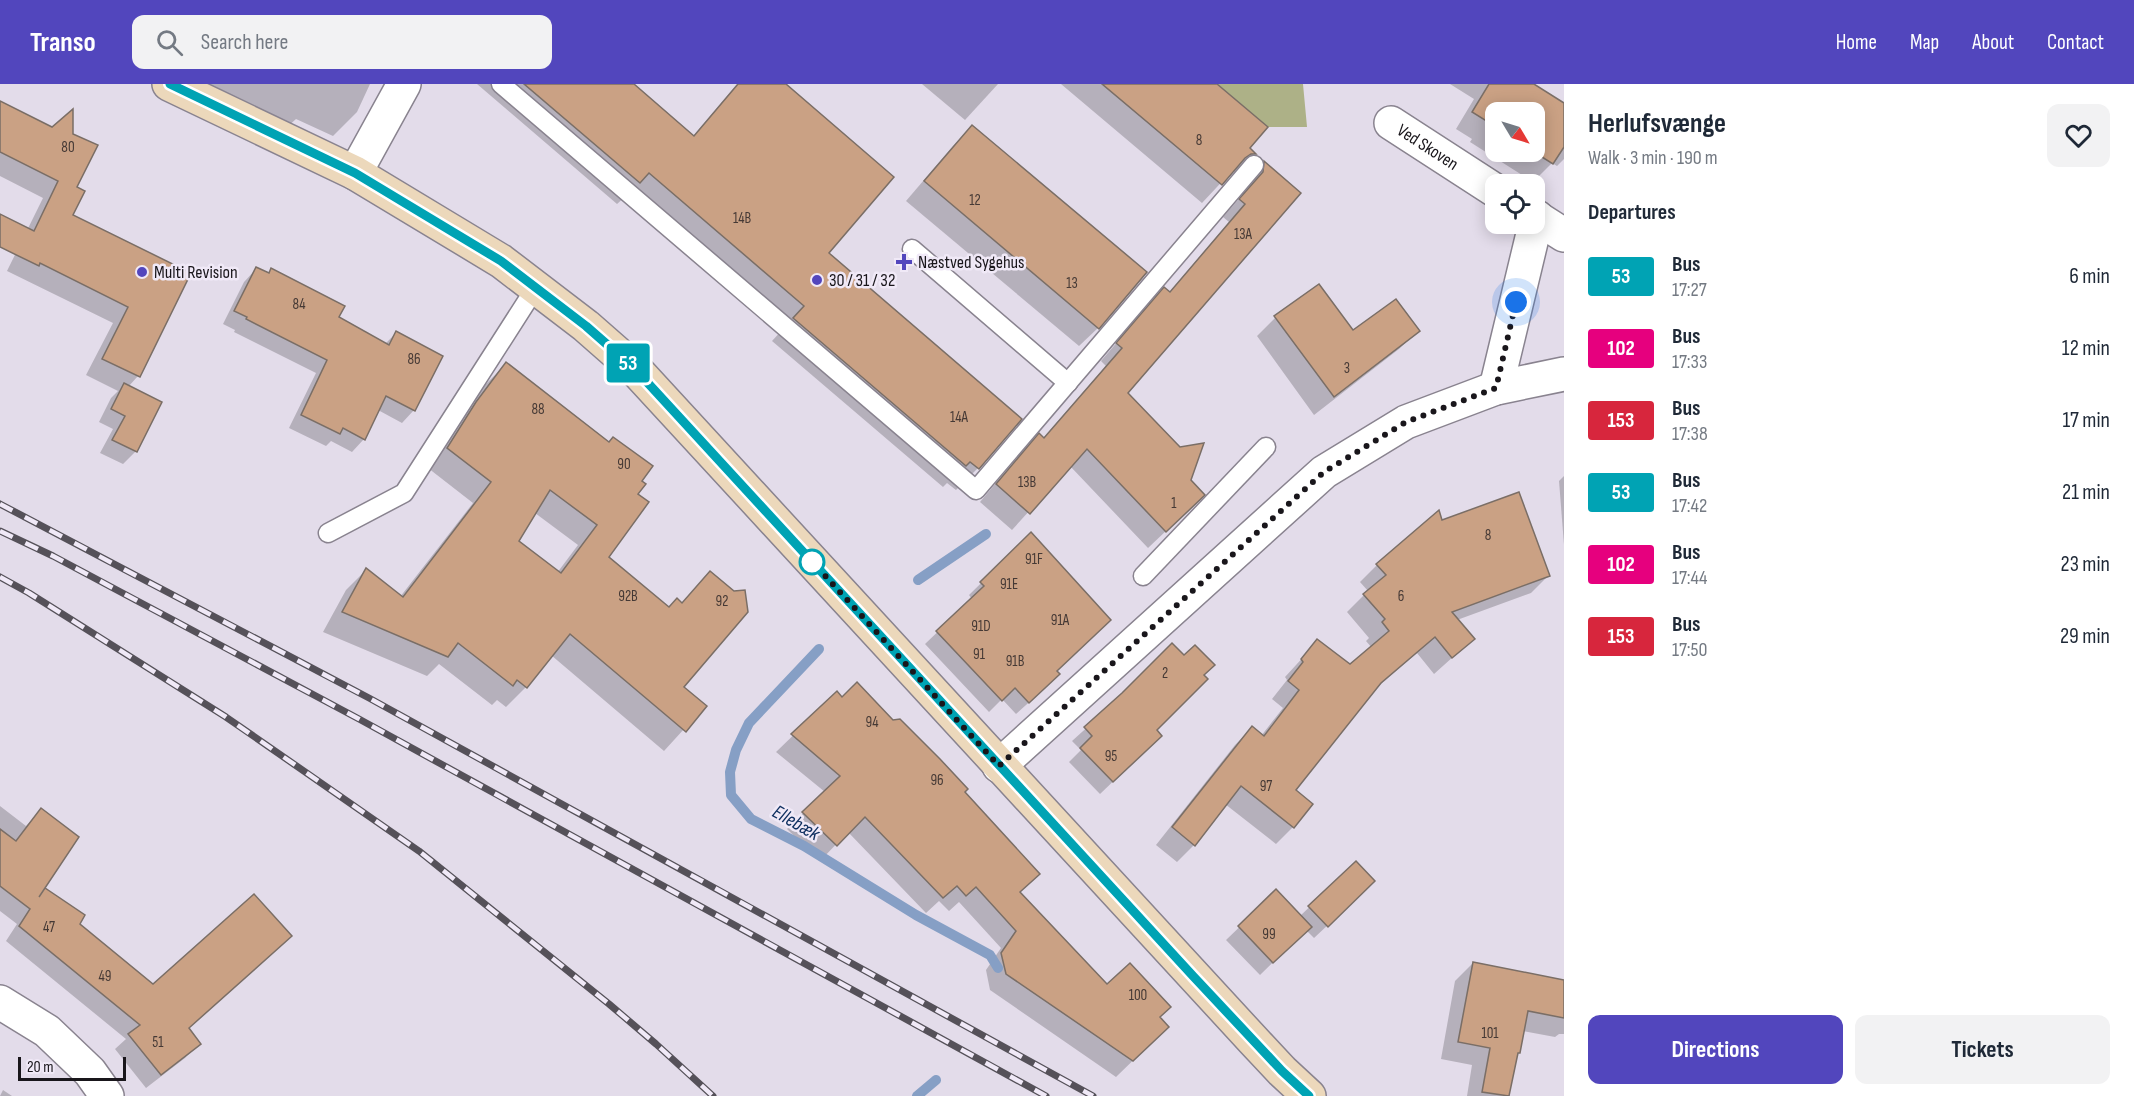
<!DOCTYPE html>
<meta charset="utf-8">
<style>
body{margin:0;font-family:"Sofia Sans Condensed",sans-serif;background:#f2f2f3;color:#1f2937;height:100vh;display:flex;flex-direction:column;font-size:22px;white-space:nowrap}
*{box-sizing:border-box;margin:0}
p{font-size:20px;color:#747a83}
.icon{flex:none;width:33px;height:33px;fill:none;stroke:currentColor;stroke-width:2;stroke-linecap:round;stroke-linejoin:round}
.map{position:relative;flex:1;overflow:hidden}
.drawer{display:flex;flex-direction:column;background:#fff;width:570px}
.drawer>*{flex:none}
.badge{padding:0 12px;border-radius:4px;font-size:21px;line-height:39px}
.needle{width:39px;rotate:128deg}
.tools{position:absolute;left:1485px;top:18px;display:grid;gap:12px}
.tools a{display:grid;place-items:center;width:60px;height:60px;border-radius:12px;background:#fff;box-shadow:0 3px 15px #0003;font-size:30px}
.scale{position:absolute;left:18px;bottom:15px;width:108px;box-sizing:border-box;padding-left:6px;border:3px solid #19161b;border-top:0;font-size:16px;line-height:21px;white-space:nowrap;color:#19161b;-webkit-text-stroke:4px #f0e9f7;paint-order:stroke}
.you{position:absolute;width:30px;height:30px;margin:-15px;border:4px solid #fff;border-radius:50%;background:#1a73e8;box-shadow:0 0 0 9px #1a73e833}
.map>.badge{position:absolute;translate:-50% -50%;box-shadow:0 0 0 3px #fff}
h2{padding:0 24px;font-size:22px;line-height:54px}
.round{display:grid;place-items:center;flex:none;width:63px;height:63px;border-radius:12px;background:#f2f2f3}
.summary{display:flex;align-items:center;justify-content:space-between;height:102px;padding:0 24px}
h1{font-size:28px;font-weight:700;line-height:45px}
.action{display:flex;gap:12px;margin-top:auto;padding:12px 24px}
.action a{flex:1;height:69px;border-radius:12px;background:#5246bd;color:#fff;font-size:24px;font-weight:700;line-height:69px;text-align:center}
.action a+a{background:#f2f2f3;color:#1f2937}
ul{padding:0;list-style:none}
li{display:flex;align-items:center;gap:18px;height:72px;padding:0 24px}
li div{flex:1}
li b{display:block;font-size:22px}
li em{font-style:normal}
li .badge{min-width:66px;font-weight:700;text-align:center}
header{display:flex;align-items:center;gap:36px;box-sizing:border-box;height:84px;padding:0 30px;background:#5246bd;color:#fff}
header strong{font-size:28px}
nav{display:flex;gap:33px;margin-inline-start:auto;font-size:21px}
.search{width:420px;height:54px;background:#f2f2f3;display:flex;align-items:center;gap:15px;box-sizing:border-box;padding:0 21px;border-radius:12px;color:#747a83;font-size:22px}
main{display:flex;flex:1;min-height:0}
.map>svg:first-child{display:block}
.green{fill:#adb187}
.shadow{fill:#0003;fill-rule:evenodd}
.lines{fill:none;stroke-linecap:round;stroke-linejoin:round}
.stream{stroke:#869fc5;stroke-width:10}
.building{fill:#caa184;stroke:#7a6e66;stroke-width:1.5;fill-rule:evenodd}
.lane-casing{stroke:#89838f;stroke-width:21}
.street-casing{stroke:#89838f;stroke-width:36}
.secondary-casing{stroke:#89838f;stroke-width:36}
.lane{stroke:#fff;stroke-width:18}
.street{stroke:#fff;stroke-width:33}
.secondary{stroke:#ecd8bb;stroke-width:33}
.rail-casing{stroke:#555159;stroke-width:7}
.rail{stroke:#f0e9f7;stroke-width:4.5;stroke-dasharray:14;stroke-linecap:butt}
.line-casing{stroke:#fff;stroke-width:14}
.line{stroke:#00a3b4;stroke-width:9}
.walk{stroke:#19161b;stroke-width:6;stroke-dasharray:0 10.8}
.poi-dot{fill:#5246bd;stroke:#f0e9f7;stroke-width:2}
.stop-dot{fill:#fff;stroke:#00a3b4;stroke-width:3}
.labels{text-anchor:middle;dominant-baseline:central;stroke-width:5;stroke-linejoin:round;paint-order:stroke}
.number-label{font-size:15px;fill:#453935}
.street-label{font-size:18px;fill:#19161b;stroke:#f0e9f7}
.poi-label{font-size:18px;fill:#19161b;stroke:#f0e9f7;text-anchor:start}
.water-label{font-size:20px;font-style:italic;fill:#113161;stroke:#f0e9f7}
</style>
<header>
<strong>Transo</strong>
<div class="search"><svg class="icon" aria-label="search" viewBox="0 0 24 24"><circle cx="10" cy="10" r="6"/><path d="M15 15l6 6"/></svg>Search here</div>
<nav><a>Home</a><a>Map</a><a>About</a><a>Contact</a></nav>
</header>
<main>
<div class="map">
<svg width="1564" height="1012" viewBox="0 0 1564 1012">
<rect width="100%" height="100%" fill="#e3dcea"/>
<polygon class="green" points="1217,0 1303,0 1307,43 1268,43"/>
<g class="shadow">
<polygon points="201,0 370,0 357,28 333,52 296,35 285,45"/>
<polygon points="477,0 632,0 693,52 737,0 783,0 827,170 1020,335 978,384 956,406 947,399 943,403 772,257 783,245 627,111 617,120"/>
<polygon points="922,0 998,0 965,36"/>
<polygon points="1061,0 1214,0 1248,65 1254,70 1236,88 1231,88 1202,119"/>
<path d="M 1450,0 L 1531,0 L 1564,21 L 1564,75 L 1557,82 L 1552,79 L 1533,98 L 1470,58 L 1472,55 L 1456,45 L 1474,15 ZM 1496,28 L 1534,28 L 1534,68 L 1496,68 Z"/>
<polygon points="0,19 75,104 71,132 189,190 138,292 128,303 136,367 123,380 100,369 113,345 99,338 111,314 118,307 86,291 113,239 7,187 43,114 0,92"/>
<polygon points="972,43 1098,244 1079,262 906,117 953,62"/>
<polygon points="1265,79 1299,109 1126,309 1189,397 1186,428 1148,464 1070,382 1012,446 980,418 1022,368 1039,351 1043,354 1106,282 1101,277 1148,222 1165,205 1169,209 1229,138 1223,133 1246,107 1248,96"/>
<polygon points="256,185 267,190 271,186 337,234 385,260 396,249 414,326 402,339 378,326 364,355 352,368 331,357 326,362 289,344 316,289 234,248 235,246 223,240 244,198"/>
<polygon points="1275,234 1352,248 1418,247 1399,265 1314,331 1257,252"/>
<path d="M 506,280 L 640,397 L 636,411 L 606,473 L 669,525 L 681,520 L 710,489 L 682,603 L 705,622 L 664,667 L 551,571 L 526,603 L 506,623 L 497,616 L 492,621 L 439,580 L 427,592 L 323,548 L 346,506 L 366,486 L 400,513 L 473,419 L 428,384 L 456,340 L 486,300 ZM 535,429 L 578,461 L 557,489 L 517,457 Z"/>
<polygon points="1564,392 1564,461 1559,397"/>
<polygon points="1442,438 1549,491 1531,509 1457,536 1473,555 1434,590 1417,569 1373,607 1294,706 1293,743 1276,760 1225,720 1194,761 1177,778 1156,761 1235,661 1252,644 1261,652 1283,624 1272,615 1287,596 1285,593 1318,557 1350,582 1372,564 1366,557 1369,554 1347,528 1368,507 1360,498 1377,481"/>
<polygon points="1031,450 1055,587 1046,603 1016,630 1002,615 989,628 925,560 972,515 969,511"/>
<polygon points="1184,573 1148,664 1100,710 1069,678 1081,666 1072,657 1123,611"/>
<polygon points="837,609 963,708 1019,809 1107,903 1158,934 1151,959 1116,993 990,906 986,886 1001,864 959,818 949,827 939,817 926,829 848,748 820,777 787,745 825,708 776,668"/>
<polygon points="0,722 26,742 41,726 39,810 153,902 290,852 188,945 199,959 185,974 146,1004 115,965 126,955 6,857 17,840 0,827"/>
<polygon points="1356,779 1361,810 1314,854 1306,846 1260,891 1226,856 1276,808 1300,832"/>
<polygon points="1473,879 1564,897 1564,950 1559,950 1555,953 1523,947 1508,1012 1467,1012 1472,981 1441,975 1455,897"/>
<polygon points="3,1006 12,1012 0,1012"/>
</g>
<g class="lines">
<g class="stream">
<polyline points="918,496 986,450"/>
<polyline points="819,565 749,639 736,666 730,688 731,711 751,735 804,762 916,831 990,871 998,884"/>
<polyline points="917,1012 936,996"/>
</g>
</g>
<g class="building">
<polygon points="524,0 634,0 694,52 738,0 786,0 894,93 829,169 1022,335 979,385 970,378 966,382 793,234 804,222 649,89 640,99"/>
<polygon points="1102,0 1217,0 1268,43 1250,64 1256,70 1251,70 1245,74 1222,101"/>
<polygon points="1489,0 1534,0 1564,19 1564,63 1553,80 1534,68 1534,28 1496,28 1496,43 1472,28"/>
<polygon points="0,17 52,43 73,25 73,50 98,61 77,103 85,107 73,131 191,189 140,293 102,275 128,223 40,179 39,182 0,163 0,130 34,147 58,97 0,68"/>
<polygon points="972,41 1147,188 1099,245 924,97"/>
<polygon points="1264,77 1301,109 1128,309 1180,363 1204,359 1191,396 1205,411 1166,448 1087,365 1030,430 996,400 1039,349 1044,354 1122,264 1116,259 1164,203 1170,208 1245,120 1239,115 1263,88"/>
<polygon points="256,183 269,189 271,184 345,222 339,233 389,261 396,247 443,272 415,327 386,312 365,356 343,344 340,350 301,331 327,276 246,235 247,233 234,227"/>
<polygon points="1319,200 1353,246 1396,215 1420,247 1334,313 1274,232"/>
<path d="M 506,278 L 609,358 L 613,353 L 653,382 L 642,397 L 646,400 L 638,410 L 649,418 L 609,473 L 669,523 L 677,514 L 682,519 L 710,487 L 734,507 L 745,506 L 748,528 L 684,603 L 707,622 L 686,648 L 570,550 L 527,604 L 517,596 L 513,602 L 458,559 L 448,573 L 342,528 L 366,484 L 403,513 L 491,398 L 447,364 L 476,318 ZM 550,406 L 597,441 L 561,489 L 519,457 Z"/>
<polygon points="124,299 162,318 137,368 112,356 125,332 111,325"/>
<polygon points="1519,408 1550,492 1452,528 1475,555 1452,574 1435,553 1381,599 1296,706 1313,720 1294,744 1241,702 1195,762 1172,743 1252,642 1264,652 1299,606 1288,597 1303,578 1301,575 1317,555 1350,580 1389,547 1382,538 1385,535 1363,510 1386,491 1376,480 1439,426 1442,436"/>
<polygon points="1031,448 1111,536 1057,587 1060,590 1029,619 1015,604 1002,617 936,547 984,502 980,498"/>
<polygon points="1172,559 1184,571 1195,561 1215,581 1204,591 1208,595 1157,646 1162,652 1113,698 1080,664 1092,652 1084,643 1122,609"/>
<polygon points="857,598 893,636 900,635 940,675 968,705 965,708 1040,790 1020,808 1107,900 1130,879 1171,923 1160,933 1169,943 1133,977 1006,890 1001,869 1016,847 976,803 966,812 957,802 943,814 865,733 837,762 802,728 840,692 791,650 837,607 842,613"/>
<polygon points="41,724 79,753 39,813 45,804 85,831 80,840 153,900 254,810 292,852 189,944 201,960 161,991 128,950 140,941 19,842 30,825 0,802 0,745 16,757"/>
<polygon points="1356,777 1375,797 1328,843 1308,822"/>
<polygon points="1276,805 1312,843 1273,879 1238,842"/>
<polygon points="1473,878 1564,896 1564,934 1528,927 1520,969 1518,969 1509,1012 1482,1008 1490,964 1458,958"/>
</g>
<g class="lines">
<g class="lane-casing">
<g id="lane">
<polyline points="501,0 976,406 1254,81"/>
<polyline points="912,165 1068,299"/>
<polyline points="328,449 404,409 536,203"/>
<polyline points="1143,492 1266,363"/>
</g>
</g>
<g class="street-casing">
<g id="street">
<path id="s1" d="M 1391,39 L 1496,107"/>
<polyline points="355,89 404,0"/>
<polyline points="1534,132 1564,151"/>
<polyline points="1496,304 1537,133"/>
<polyline points="999,682 1324,388 1406,338 1496,304 1564,290"/>
<polyline points="0,918 47,947 90,988 107,1012"/>
</g>
</g>
<g class="secondary-casing">
<polyline id="secondary" points="169,0 355,89 501,177 586,242 635,285 1253,956 1282,987 1309,1012"/>
</g>
<use href="#lane" class="lane"/>
<use href="#street" class="street"/>
<use href="#secondary" class="secondary"/>
<g class="rail-casing">
<g id="rail">
<polyline points="0,420 369,614 1093,1012"/>
<polyline points="0,447 53,472 359,635 1046,1012"/>
<polyline points="0,493 29,509 226,633 419,767 609,920 656,960 713,1012"/>
</g>
</g>
<use href="#rail" class="rail"/>
</g>
<g class="lines">
<g class="line-casing">
<polyline id="line" points="170,0 355,89 501,177 586,242 635,285 1193,892 1282,987 1309,1012"/>
</g>
<use href="#line" class="line"/>
<polyline class="walk" points="812,478 808,473 999,682 1324,388 1406,338 1496,304 1516,218"/>
</g>
<g class="poi-dot">
<path d="M901 169h6v6h6v6h-6v6h-6v-6h-6v-6h6z"/>
<circle cx="142" cy="188" r="6"/>
<circle cx="817" cy="196" r="6"/>
</g>
<circle class="stop-dot" cx="812" cy="478" r="12"/>
<g class="labels">
<g class="number-label">
<text x="1199" y="56">8</text>
<text x="68" y="63">80</text>
<text x="975" y="116">12</text>
<text x="742" y="134">14B</text>
<text x="1243" y="150">13A</text>
<text x="1072" y="199">13</text>
<text x="299" y="220">84</text>
<text x="414" y="275">86</text>
<text x="1347" y="284">3</text>
<text x="538" y="325">88</text>
<text x="959" y="333">14A</text>
<text x="624" y="380">90</text>
<text x="1027" y="398">13B</text>
<text x="1174" y="419">1</text>
<text x="1488" y="451">8</text>
<text x="1034" y="475">91F</text>
<text x="1009" y="500">91E</text>
<text x="628" y="512">92B</text>
<text x="1401" y="512">6</text>
<text x="722" y="517">92</text>
<text x="1060" y="536">91A</text>
<text x="981" y="542">91D</text>
<text x="979" y="570">91</text>
<text x="1015" y="577">91B</text>
<text x="1165" y="589">2</text>
<text x="872" y="638">94</text>
<text x="1111" y="672">95</text>
<text x="937" y="696">96</text>
<text x="1266" y="702">97</text>
<text x="49" y="843">47</text>
<text x="1269" y="850">99</text>
<text x="105" y="892">49</text>
<text x="1138" y="911">100</text>
<text x="1490" y="949">101</text>
<text x="158" y="958">51</text>
</g>
<g class="street-label">
<text stroke="none"><textPath href="#s1" startOffset="44">Ved Skoven</textPath></text>
</g>
<g class="poi-label">
<text x="918" y="178">Næstved Sygehus</text>
<text x="154" y="188">Multi Revision</text>
<text x="829" y="196">30 / 31 / 32</text>
</g>
<g class="water-label">
<text transform="translate(796 739) rotate(30)">Ellebæk</text>
</g>
</g>
</svg>
<div class="tools">
<a><svg class="needle" viewBox="-14 -14 28 28"><path d="M0-13l5 13h-10z" fill="#e53935"/><path d="M0 13l5-13h-10z" fill="#747a83"/></svg></a>
<a><svg class="icon" aria-label="locate" viewBox="0 0 24 24"><circle cx="12" cy="12" r="6"/><path d="M12 2v4M12 18v4M2 12h4M18 12h4"/></svg></a>
</div>
<div class="scale">20 m</div>
<div class="you" style="left:1516px;top:218px"></div>
<b class="badge" style="left:628px;top:279px;background:#00a3b4;color:#fff">53</b>
</div>
<section class="drawer">
<div class="summary"><div><h1>Herlufsvænge</h1><p>Walk · 3 min · 190 m</p></div><a class="round"><svg class="icon" aria-label="heart" viewBox="0 0 24 24"><path d="M12 20l-8-8c-3-5 5-10 8-4 3-6 11-1 8 4z"/></svg></a></div>
<h2>Departures</h2>
<ul>
<li><span class="badge" style="background:#00a3b4;color:#fff">53</span><div><b>Bus</b><p>17:27</p></div><em>6 min</em></li>
<li><span class="badge" style="background:#e6007e;color:#fff">102</span><div><b>Bus</b><p>17:33</p></div><em>12 min</em></li>
<li><span class="badge" style="background:#d7263d;color:#fff">153</span><div><b>Bus</b><p>17:38</p></div><em>17 min</em></li>
<li><span class="badge" style="background:#00a3b4;color:#fff">53</span><div><b>Bus</b><p>17:42</p></div><em>21 min</em></li>
<li><span class="badge" style="background:#e6007e;color:#fff">102</span><div><b>Bus</b><p>17:44</p></div><em>23 min</em></li>
<li><span class="badge" style="background:#d7263d;color:#fff">153</span><div><b>Bus</b><p>17:50</p></div><em>29 min</em></li>
</ul>
<div class="action"><a>Directions</a><a>Tickets</a></div>
</section>
</main>
